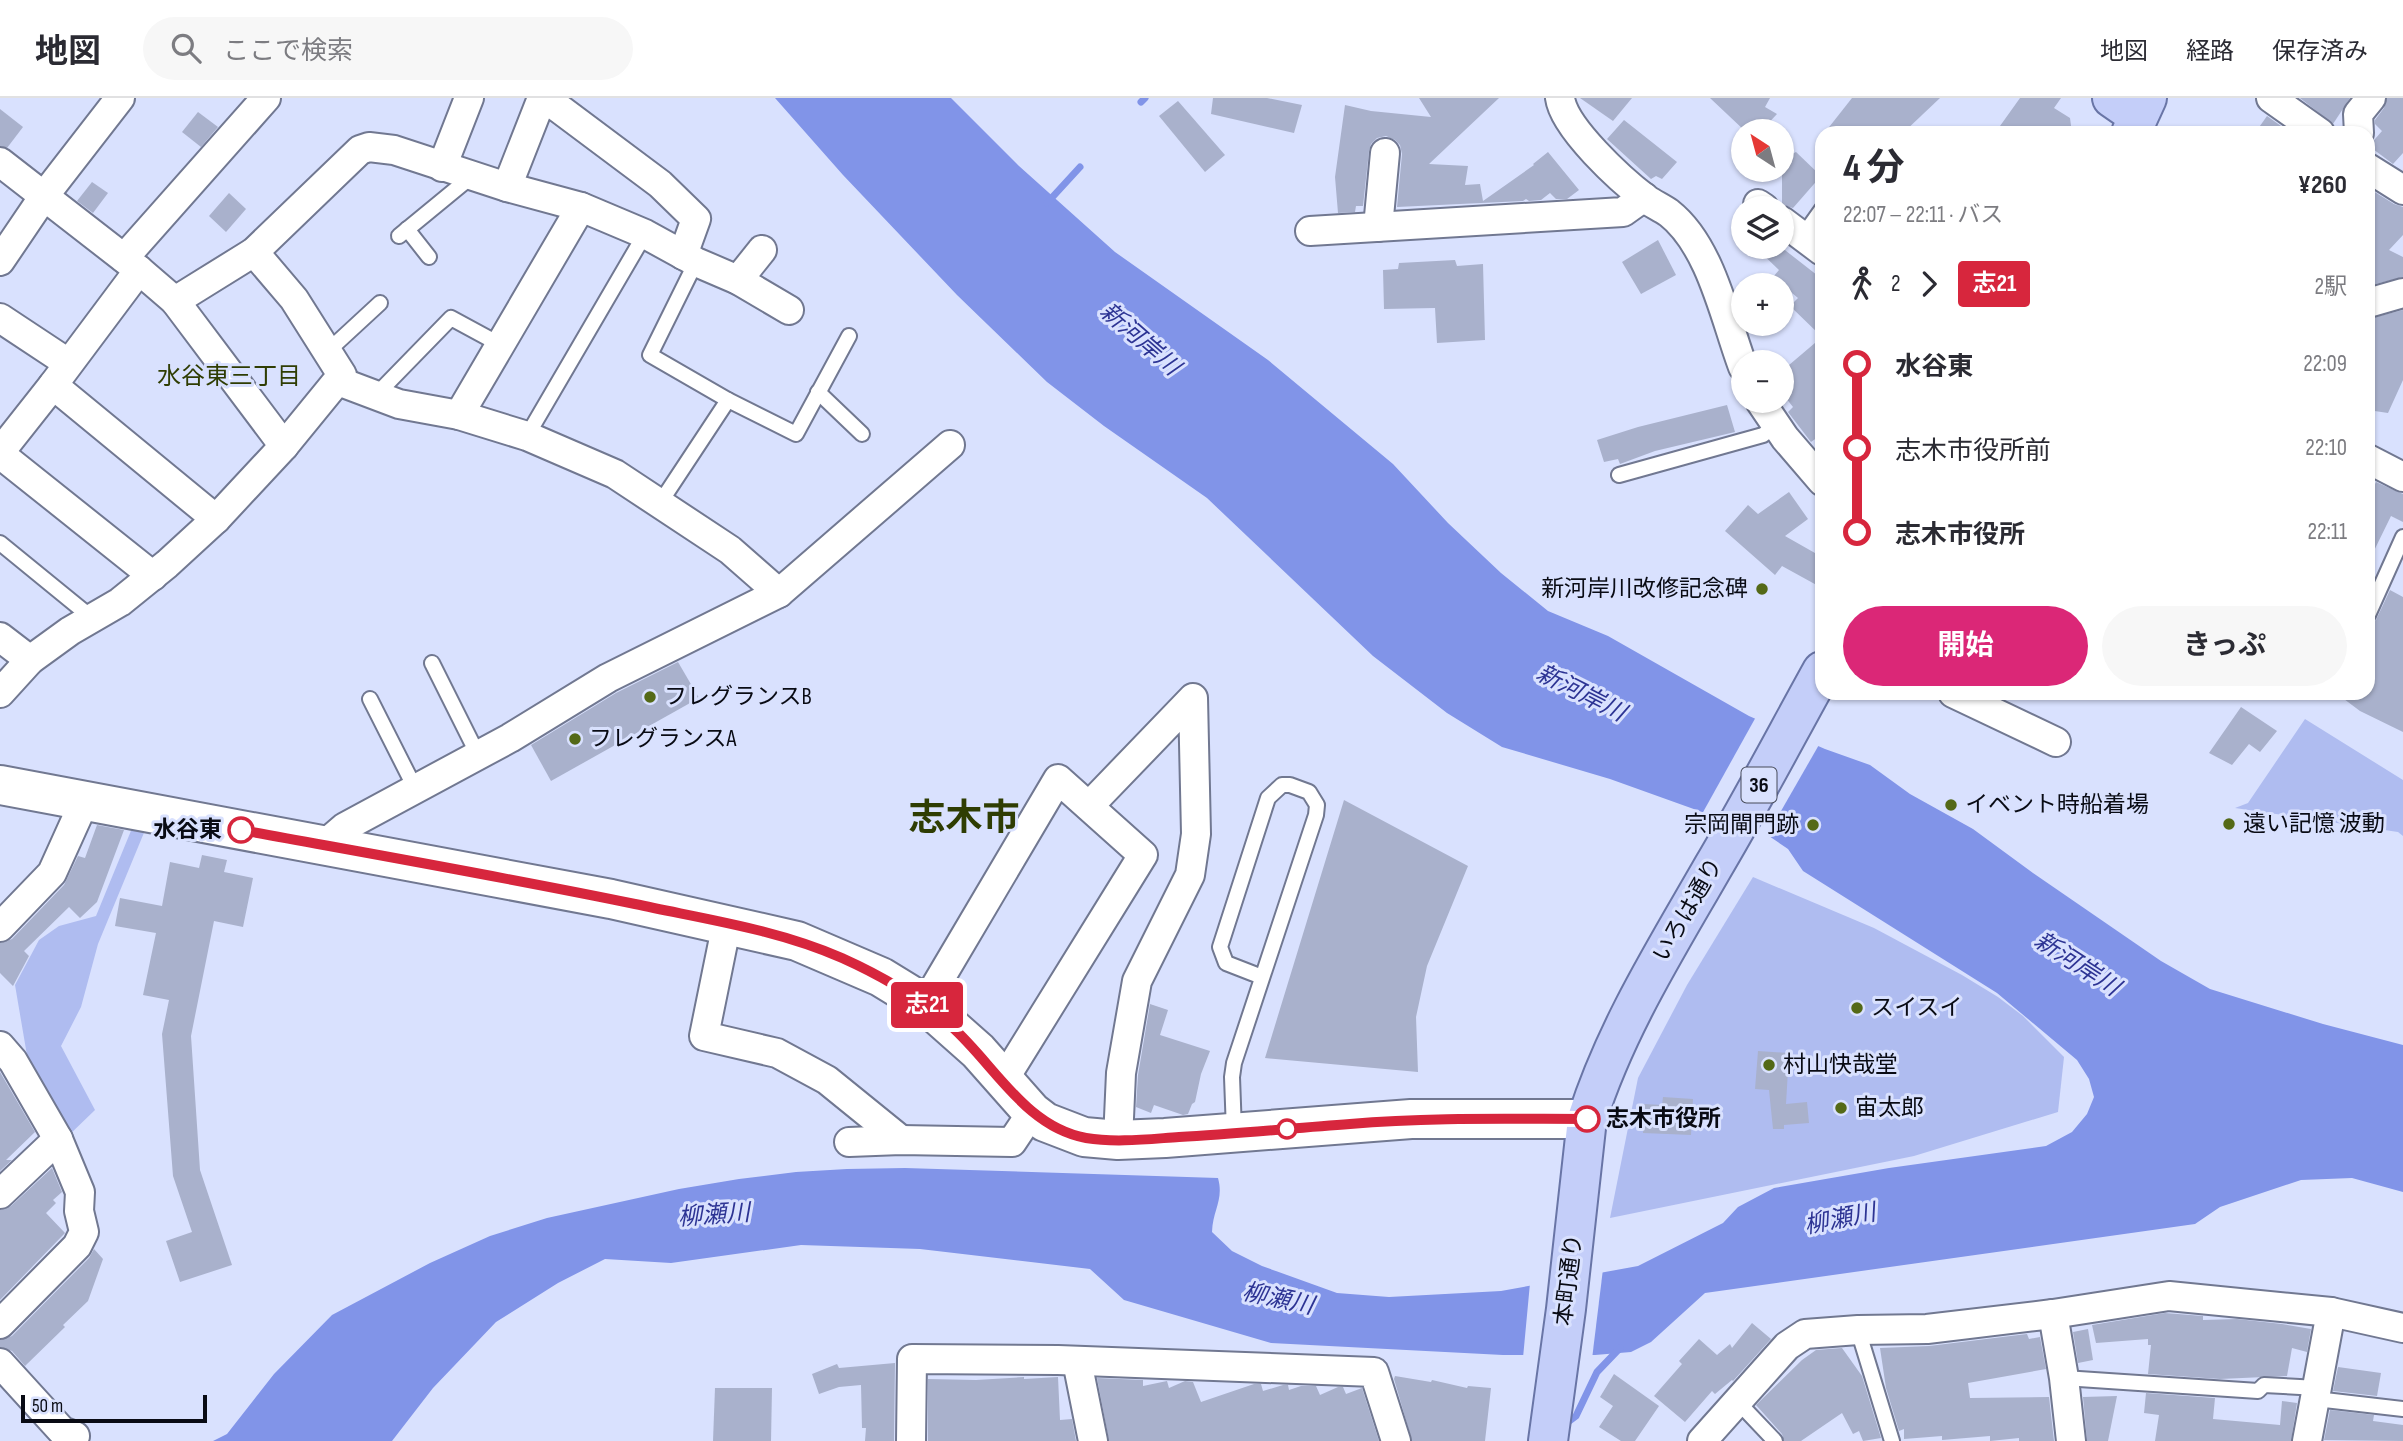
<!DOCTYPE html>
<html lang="ja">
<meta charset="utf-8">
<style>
body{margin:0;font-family:"Sofia Sans Condensed","Noto Sans JP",sans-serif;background:#f7f7f7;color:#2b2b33;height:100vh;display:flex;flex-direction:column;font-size:26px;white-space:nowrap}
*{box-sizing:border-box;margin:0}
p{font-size:23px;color:#7c7c81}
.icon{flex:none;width:38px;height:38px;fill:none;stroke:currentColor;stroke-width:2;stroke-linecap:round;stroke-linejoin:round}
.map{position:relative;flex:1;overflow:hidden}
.sheet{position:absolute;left:1815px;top:28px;width:560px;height:574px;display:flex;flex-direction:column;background:#fff;border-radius:21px;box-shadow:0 2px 5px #0004}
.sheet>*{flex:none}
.badge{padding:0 14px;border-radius:5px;font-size:24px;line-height:46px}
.needle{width:46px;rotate:324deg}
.fabs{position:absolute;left:1731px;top:21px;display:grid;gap:14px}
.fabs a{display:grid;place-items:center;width:63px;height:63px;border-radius:50%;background:#fff;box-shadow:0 2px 5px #0004;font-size:35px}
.scale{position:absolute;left:21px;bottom:18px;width:186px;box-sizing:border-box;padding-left:7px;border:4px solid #090b14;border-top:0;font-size:19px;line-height:24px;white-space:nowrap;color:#090b14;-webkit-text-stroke:5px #d9e1fe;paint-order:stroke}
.map>.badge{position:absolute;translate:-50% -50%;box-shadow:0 0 0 4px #fff}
.legs{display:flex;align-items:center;gap:10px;height:77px;padding:0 28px;font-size:23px}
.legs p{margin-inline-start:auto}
.headline{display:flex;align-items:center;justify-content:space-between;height:119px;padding:0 28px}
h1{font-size:38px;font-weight:700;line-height:52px}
.primary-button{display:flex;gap:14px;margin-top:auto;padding:14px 28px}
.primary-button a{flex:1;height:80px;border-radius:42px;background:#db2777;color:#fff;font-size:28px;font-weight:700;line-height:80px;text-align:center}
.primary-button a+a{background:#f7f7f7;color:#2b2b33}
ul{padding:0 28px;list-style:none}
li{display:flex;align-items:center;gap:24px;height:84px;font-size:26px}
li i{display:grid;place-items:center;width:10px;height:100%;margin:0 9px;background:currentColor}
li i::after{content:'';width:18px;height:18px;margin:-9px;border:5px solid;border-radius:50%;background:#fff}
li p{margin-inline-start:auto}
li:first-child i{background:linear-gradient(#0000 50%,currentColor 0)}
li:last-child i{background:linear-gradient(currentColor 50%,#0000 0)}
header{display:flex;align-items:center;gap:42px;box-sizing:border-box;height:98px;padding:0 35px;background:#fff;border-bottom:2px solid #e1e1e2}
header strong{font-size:33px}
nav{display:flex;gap:38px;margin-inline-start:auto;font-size:24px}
.search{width:490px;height:63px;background:#f7f7f7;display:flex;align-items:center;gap:18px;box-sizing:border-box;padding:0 24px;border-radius:38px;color:#7c7c81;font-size:26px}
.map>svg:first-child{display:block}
.green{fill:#afbcf0}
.water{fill:#8194e8}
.pier{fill:#d9e1fe}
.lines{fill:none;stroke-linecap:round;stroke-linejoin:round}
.stream{stroke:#8194e8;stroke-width:7}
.building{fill:#a9b1cc}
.lane-casing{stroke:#717891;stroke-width:18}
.street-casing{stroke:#717891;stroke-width:32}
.secondary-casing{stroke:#717891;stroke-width:42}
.primary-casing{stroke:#6975a6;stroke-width:42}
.lane{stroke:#fff;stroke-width:14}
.street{stroke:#fff;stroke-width:28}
.secondary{stroke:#fff;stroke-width:38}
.primary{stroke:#c4cef9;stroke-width:38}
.line-1-casing{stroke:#fff;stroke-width:16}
.line-1{stroke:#d7263d;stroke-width:10}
.poi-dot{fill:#546917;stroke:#d9e1fe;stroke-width:2.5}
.stop-1-dot{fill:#fff;stroke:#d7263d;stroke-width:3.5}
.labels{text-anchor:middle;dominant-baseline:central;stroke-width:6;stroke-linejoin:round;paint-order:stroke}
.shield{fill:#d9e1fe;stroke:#474b5a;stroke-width:2}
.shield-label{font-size:21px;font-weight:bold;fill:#090b14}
.poi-label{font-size:23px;fill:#090b14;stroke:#d9e1fe;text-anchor:start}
.stop-label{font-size:23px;font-weight:bold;fill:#090b14;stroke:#d9e1fe;text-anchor:end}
.street-label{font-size:23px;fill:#090b14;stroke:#d9e1fe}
.water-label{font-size:24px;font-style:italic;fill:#2d3494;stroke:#d9e1fe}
.neighbourhood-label{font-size:24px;fill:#2f3d03;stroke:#d9e1fe}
.town-label{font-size:37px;font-weight:bold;fill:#2f3d03;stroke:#d9e1fe}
</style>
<header>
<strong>地図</strong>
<div class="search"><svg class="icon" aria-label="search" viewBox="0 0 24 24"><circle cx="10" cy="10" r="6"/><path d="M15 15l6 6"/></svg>ここで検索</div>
<nav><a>地図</a><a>経路</a><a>保存済み</a></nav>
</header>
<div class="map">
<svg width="2403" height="1343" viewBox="0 0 2403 1343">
<rect width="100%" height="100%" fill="#d9e1fe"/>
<g class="green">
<polygon points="2305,621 2403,682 2403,738 2398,734 2235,710 2248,705"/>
<polygon points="135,723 148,725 98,846 81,909 61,948 95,1012 67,1039 29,969 15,887 39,842 59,828 96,818"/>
<polygon points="1753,779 1874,830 1962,877 1998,899 2023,918 2064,959 2058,1014 1914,1058 1610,1120 1638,980 1687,887"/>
</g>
<path class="water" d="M 775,0 L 951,0 L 1019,68 L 1115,154 L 1268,262 L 1393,366 L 1448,425 L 1501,475 L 1548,513 L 1608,538 L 1749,618 L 1825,651 L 1870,667 L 1910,696 L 1973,731 L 2033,775 L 2161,863 L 2210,891 L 2323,926 L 2403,947 L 2403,1094 L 2352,1080 L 2301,1082 L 2220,1109 L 2195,1126 L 1705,1195 L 1651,1244 L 1631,1254 L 1595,1257 L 1503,1257 L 1271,1245 L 1124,1202 L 1090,1171 L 920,1151 L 801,1147 L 671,1165 L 605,1161 L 558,1185 L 496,1224 L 433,1290 L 392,1343 L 213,1343 L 227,1336 L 274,1276 L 332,1217 L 430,1165 L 490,1138 L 547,1120 L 679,1091 L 739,1081 L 796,1074 L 847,1071 L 905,1070 L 1218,1080 C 1224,1102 1213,1111 1212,1134 L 1232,1153 L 1262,1168 L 1337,1195 L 1389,1199 L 1501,1193 L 1638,1168 L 1723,1125 L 1738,1109 L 1774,1090 L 1889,1070 L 2046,1048 L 2072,1034 L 2087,1016 L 2094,999 L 2089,981 L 2077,962 L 1997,895 L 1803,773 L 1788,751 L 1769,738 L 1610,681 L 1502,649 L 1447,615 L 1373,558 L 1207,400 L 1104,328 L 1047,284 L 957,197 L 843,77 Z"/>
<g class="pier">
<polygon points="1757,617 1820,645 1765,741 1702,716"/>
<polygon points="1603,1171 1592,1261 1523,1260 1530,1185"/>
</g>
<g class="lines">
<g class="stream">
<polyline points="1141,4 1145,0"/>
<polyline points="1047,105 1080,69"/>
<polyline points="1564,1327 1576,1318 1597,1274 1620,1250"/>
</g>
</g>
<g class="building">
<polygon points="1213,0 1267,0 1302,7 1294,35 1211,16"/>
<polygon points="1419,0 1499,0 1429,66 1468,68 1465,87 1480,86 1483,103 1534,67 1533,66 1548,54 1579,92 1567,101 1556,101 1550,95 1541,102 1529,103 1526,101 1523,103 1397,109 1402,56 1400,47 1395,42 1386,38 1377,40 1371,46 1369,53 1363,108 1356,108 1355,114 1338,115 1335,79 1345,7 1371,13 1431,19"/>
<polygon points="1580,0 1632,0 1613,23"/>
<polygon points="1710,0 1770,0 1765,9 1777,16 1761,33 1745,33"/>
<polygon points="1852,0 1940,0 1903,35 1826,33"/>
<polygon points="2020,0 2061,0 2054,10 2070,20 2072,35 1995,35"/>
<polygon points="2300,0 2350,0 2333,26"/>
<polygon points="2387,0 2403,0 2403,55 2393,66 2369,48 2382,33 2375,26 2375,22 2384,10"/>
<polygon points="1178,3 1225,57 1205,74 1159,18"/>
<polygon points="0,11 23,29 7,50 0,48"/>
<polygon points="198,14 218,29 201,49 182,34"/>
<polygon points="2267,18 2291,35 2255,35"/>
<polygon points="1624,22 1677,64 1662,81 1656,78 1651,81 1607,41"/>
<polygon points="1796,54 1821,78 1793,110 1782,107 1782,61"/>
<polygon points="92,84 108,95 93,115 77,103"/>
<polygon points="2373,93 2394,106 2403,109 2403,137 2389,152 2403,159 2403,179 2368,188 2368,101"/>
<polygon points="229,95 246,111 226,134 209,118"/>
<polygon points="1658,142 1676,177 1641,196 1622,164"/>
<polygon points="1755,149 1781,149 1822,181 1822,239 1790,208 1798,200 1773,179 1779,172"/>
<polygon points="1455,162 1457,168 1483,166 1485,242 1437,245 1435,210 1384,211 1383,172 1398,171 1399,165"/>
<polygon points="2403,212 2403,282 2388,315 2368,312 2368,221"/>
<polygon points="1822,239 1822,336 1811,344 1788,314 1793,309 1782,295 1782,273"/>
<polygon points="1727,307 1735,334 1655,353 1620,366 1618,361 1604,364 1597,342 1638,329"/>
<polygon points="2376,384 2403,396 2403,424 2391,418 2368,465 2368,401"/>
<polygon points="1789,394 1808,421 1785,438 1822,459 1822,490 1782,468 1775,477 1725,433 1748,407 1758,416"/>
<polygon points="2390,492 2403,499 2403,634 2360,613 2336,595 2368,595 2368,526 2376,522"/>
<polygon points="678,564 699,600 551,683 531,647 616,595"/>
<polygon points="2241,609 2277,633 2260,654 2249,646 2232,667 2209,655"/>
<polygon points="1344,702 1468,768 1427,868 1416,919 1418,974 1265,960"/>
<polygon points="97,727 124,732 97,804 80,820 69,809 24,853 29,858 13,888 0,875 0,845 12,841 64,787 78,758 85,760"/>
<polygon points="202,757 227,762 224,774 253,780 243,829 214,823 191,938 200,1072 232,1167 180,1184 166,1143 192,1134 173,1078 162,936 169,902 143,897 156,835 115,828 120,800 162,808 170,764 199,770"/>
<polygon points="1150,906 1168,912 1160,937 1210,953 1201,976 1195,1004 1192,1006 1188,1016 1183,1017 1154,1007 1151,1015 1136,1009 1138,977"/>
<polygon points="1758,953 1789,955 1786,1006 1807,1004 1809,1025 1784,1027 1784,1031 1773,1031 1769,992 1755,991"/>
<polygon points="0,974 35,1034 6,1062 12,1062 0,1073"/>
<polygon points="1663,999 1693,1001 1691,1037 1643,1035 1644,1006 1662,1007"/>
<polygon points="52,1070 62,1094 53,1102 56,1105 46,1115 65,1135 0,1202 0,1112 11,1108"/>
<polygon points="94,1151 103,1161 88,1203 63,1227 65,1229 25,1268 12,1253 0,1249 0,1242 12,1238 89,1160"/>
<polygon points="2165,1215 2203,1218 2203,1222 2237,1221 2282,1226 2311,1231 2307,1254 2292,1250 2287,1278 2220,1281 2148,1276 2151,1247 2148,1247 2148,1241 2096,1245 2092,1227"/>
<polygon points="1752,1225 1771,1241 1733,1283 1732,1282 1715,1296 1712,1293 1685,1324 1654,1298 1682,1266 1679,1263 1699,1241 1717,1257 1730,1246 1732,1250"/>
<polygon points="2088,1231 2093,1262 2078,1265 2073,1234"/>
<polygon points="2027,1236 2029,1241 2040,1239 2046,1271 1968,1285 1970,1300 2049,1299 2054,1343 2019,1343 2019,1340 1990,1343 1990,1338 1942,1342 1942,1338 1904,1341 1904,1331 1899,1333 1886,1290 1880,1250 1929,1248"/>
<polygon points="1842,1250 1862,1278 1881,1340 1863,1343 1859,1333 1853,1336 1842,1315 1801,1343 1784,1343 1782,1336 1756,1307 1802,1262 1816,1252"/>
<polygon points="895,1265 894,1343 865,1343 866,1330 862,1330 861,1287 839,1289 819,1296 812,1276 837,1266 839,1270"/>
<polygon points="2338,1269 2381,1275 2377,1298 2333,1293"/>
<polygon points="1614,1276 1659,1308 1635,1343 1621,1343 1599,1329 1613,1308 1600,1299"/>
<polygon points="1395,1278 1431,1284 1432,1282 1467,1290 1468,1288 1491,1290 1485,1343 1412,1343 1394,1281"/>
<polygon points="1024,1279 1024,1281 1058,1279 1060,1322 1072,1321 1076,1343 928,1343 928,1281 976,1282"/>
<polygon points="1097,1280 1143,1282 1143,1288 1167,1283 1169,1290 1185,1283 1193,1284 1201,1304 1254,1286 1261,1286 1263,1293 1283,1287 1288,1287 1289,1292 1301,1288 1316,1288 1320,1297 1338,1289 1343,1289 1346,1296 1362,1290 1379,1343 1109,1343"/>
<polygon points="715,1290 772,1290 771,1343 713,1343"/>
<polygon points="2146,1295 2215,1300 2213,1321 2280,1327 2282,1303 2297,1305 2291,1343 2155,1343 2159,1317 2144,1315"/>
<polygon points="2117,1298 2108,1343 2087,1343 2083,1299"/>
<polygon points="2330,1312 2374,1317 2373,1323 2403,1327 2403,1343 2324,1342"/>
</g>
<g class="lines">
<g class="lane-casing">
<g id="lane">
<polyline points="407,131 429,159"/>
<polyline points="399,138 472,78"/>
<polyline points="1802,139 1822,111"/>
<polyline points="696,164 650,257 728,302 796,336 849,238"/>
<polyline points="328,253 380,205"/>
<polyline points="818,294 862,336"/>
<polyline points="375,298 451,220 499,246"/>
<polyline points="527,338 645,136"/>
<polyline points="1619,377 1763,337 1776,327"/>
<polyline points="660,405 728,302"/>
<polyline points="0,445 92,520"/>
<polyline points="2368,517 2403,439"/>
<polyline points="432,565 478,657"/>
<polyline points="370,601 415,690"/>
<polyline points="1234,1033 1232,979 1234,965 1316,717 1317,707 1309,694 1290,687 1282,687 1268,700 1220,849 1226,865 1262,879"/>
<polyline points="1858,1232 1892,1343"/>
<polyline points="2064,1280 2258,1293 2264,1287 2318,1290"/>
<polyline points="2316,1301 2403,1311"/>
<polyline points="1738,1304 1775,1343"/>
</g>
</g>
<g class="street-casing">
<g id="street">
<polyline points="545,0 660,86 696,121 683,157"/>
<path d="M 1560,0 C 1564,30 1621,82 1646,101 C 1653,106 1662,110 1669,115 C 1711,148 1725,221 1743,269"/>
<polyline points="2271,0 2320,35"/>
<polyline points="2359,35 2358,16 2371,0"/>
<polyline points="0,64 139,172 175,203 284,348"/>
<polyline points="442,69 469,0"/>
<polyline points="2368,70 2403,92"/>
<polyline points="507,89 542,0"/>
<polyline points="1758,106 1764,110"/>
<polyline points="1782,123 1822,153"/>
<polyline points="1378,129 1385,55"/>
<polyline points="1310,133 1623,114 1644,99"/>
<polyline points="124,160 266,0"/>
<polyline points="0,163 44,98 120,0"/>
<polyline points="738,182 762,152"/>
<polyline points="175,203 254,154 360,52 369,49 394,52 507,89 581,109 645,136 696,164 738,182 789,212"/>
<polyline points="2368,205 2403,195"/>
<polyline points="0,220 68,265"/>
<polyline points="338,283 399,306 459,317 527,338 615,376 730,452 779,495"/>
<polyline points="53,287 216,421"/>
<polyline points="1760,303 1785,340 1822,383"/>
<polyline points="459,317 581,109"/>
<polyline points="0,354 53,287 139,172"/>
<polyline points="0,356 153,478"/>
<polyline points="2368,361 2403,379"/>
<polyline points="0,539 30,562"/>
<polyline points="0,595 30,562 70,533 120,504 167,466 216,421 284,348 342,277 294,201 254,154"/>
<polyline points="1953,595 2056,644"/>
<polyline points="1089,708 1193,600 1196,736 1190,777 1137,883 1121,975 1118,1042"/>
<polyline points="324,747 345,729 510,640 608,580 779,495 950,347"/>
<polyline points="727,825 704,938 777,955 827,982 901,1042"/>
<polyline points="0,829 52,775 85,702"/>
<polyline points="925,906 1058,681 1143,757 1003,983"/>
<polyline points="0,948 13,963 58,1041 80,1094 79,1113 84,1134 77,1148 0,1226"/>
<polyline points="849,1044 901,1042 1012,1044 1032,1014"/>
<polyline points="0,1096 58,1041"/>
<polyline points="2053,1216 2064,1280 2071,1343"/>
<polyline points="1077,1263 1093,1343"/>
<polyline points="0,1265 62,1333 75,1338"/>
<polyline points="911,1343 912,1261 1058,1262 1374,1274 1396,1343"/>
<polyline points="1702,1343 1787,1248 1805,1236 1858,1232 1927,1231 2053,1216 2169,1198 2331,1214 2403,1230"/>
<polyline points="2307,1343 2331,1214"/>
</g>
</g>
<g class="secondary-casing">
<polyline id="secondary" points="0,687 611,801 797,843 881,879 925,906 978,953 1032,1014 1045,1024 1084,1039 1118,1042 1165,1040 1411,1021 1587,1021"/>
</g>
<g class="primary-casing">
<g id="primary">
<polyline points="2112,0 2138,18"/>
<polyline points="2131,35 2147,0"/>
<path d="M 1548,1343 L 1566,1211 L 1587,1021 C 1616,930 1666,851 1713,769 C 1751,705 1786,638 1822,573"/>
</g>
</g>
<use href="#lane" class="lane"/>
<use href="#street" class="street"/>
<use href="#secondary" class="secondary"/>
<use href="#primary" class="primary"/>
</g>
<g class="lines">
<g class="line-1-casing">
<path id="line-1" d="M 241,732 C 372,756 504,779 635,806 C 704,821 776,831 842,860 C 882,878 919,899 951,928 C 994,966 1025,1029 1086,1040 C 1116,1045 1149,1041 1179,1039 C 1236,1036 1293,1030 1350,1026 C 1429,1019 1508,1021 1587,1021"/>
</g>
<use href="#line-1" class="line-1"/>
</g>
<g class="poi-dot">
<circle cx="1762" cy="491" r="7"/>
<circle cx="650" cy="599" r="7"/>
<circle cx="575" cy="641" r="7"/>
<circle cx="1951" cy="707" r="7"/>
<circle cx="2229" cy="726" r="7"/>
<circle cx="1813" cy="727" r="7"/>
<circle cx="1857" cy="910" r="7"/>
<circle cx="1769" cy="967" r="7"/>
<circle cx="1841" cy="1010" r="7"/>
</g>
<g class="stop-1-dot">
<circle cx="241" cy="732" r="12"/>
<circle cx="1587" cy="1021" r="12"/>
<circle cx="1287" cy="1031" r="9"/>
</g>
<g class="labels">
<rect class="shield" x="1741.5" y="669.5" width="35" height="35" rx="5"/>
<g class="shield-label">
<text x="1759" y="687">36</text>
</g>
<g class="poi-label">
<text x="1748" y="491" text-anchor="end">新河岸川改修記念碑</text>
<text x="664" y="599">フレグランスB</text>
<text x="589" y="641">フレグランスA</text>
<text x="1965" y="707">イベント時船着場</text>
<text x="2243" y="726">遠い記憶 波動</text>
<text x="1799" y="727" text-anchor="end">宗岡閘門跡</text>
<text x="1871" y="910">スイスイ</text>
<text x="1783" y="967">村山快哉堂</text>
<text x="1855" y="1010">宙太郎</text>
</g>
<g class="stop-label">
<text x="222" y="732">水谷東</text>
<text x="1606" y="1021" text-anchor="start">志木市役所</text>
</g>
<g class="street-label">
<text transform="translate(1688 812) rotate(-60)">いろは通り</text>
<text transform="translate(1569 1182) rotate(-83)">本町通り</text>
</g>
<g class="water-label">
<text transform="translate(1140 241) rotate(41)">新河岸川</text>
<text transform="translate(1581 595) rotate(27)">新河岸川</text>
<text transform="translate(2077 866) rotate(33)">新河岸川</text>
<text transform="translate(714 1117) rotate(-4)">柳瀬川</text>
<text transform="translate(1840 1121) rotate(-11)">柳瀬川</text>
<text transform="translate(1278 1201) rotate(12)">柳瀬川</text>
</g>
<g class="neighbourhood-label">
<text x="229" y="278">水谷東三丁目</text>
</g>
<g class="town-label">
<text x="964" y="721">志木市</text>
</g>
</g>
</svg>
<div class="fabs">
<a><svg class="needle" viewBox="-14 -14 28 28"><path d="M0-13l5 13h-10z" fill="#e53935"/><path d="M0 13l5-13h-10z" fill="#7c7c81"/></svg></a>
<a><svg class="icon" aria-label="layers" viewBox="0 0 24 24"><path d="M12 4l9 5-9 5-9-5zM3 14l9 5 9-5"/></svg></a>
<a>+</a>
<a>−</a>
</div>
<div class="scale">50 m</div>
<b class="badge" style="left:927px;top:907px;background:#d7263d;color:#fff">志21</b>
<section class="sheet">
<div class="headline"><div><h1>4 分</h1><p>22:07 – 22:11 · バス</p></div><b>¥260</b></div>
<div class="legs"><svg class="icon" aria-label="walk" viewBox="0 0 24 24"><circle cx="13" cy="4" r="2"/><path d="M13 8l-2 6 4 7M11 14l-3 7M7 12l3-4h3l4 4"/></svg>2<svg class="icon" aria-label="forward" viewBox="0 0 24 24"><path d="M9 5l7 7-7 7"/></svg><b class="badge" style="background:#d7263d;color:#fff">志21</b><p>2駅</p></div>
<ul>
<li><i style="color:#d7263d"></i><b>水谷東</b><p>22:09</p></li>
<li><i style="color:#d7263d"></i><span>志木市役所前</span><p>22:10</p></li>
<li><i style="color:#d7263d"></i><b>志木市役所</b><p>22:11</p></li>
</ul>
<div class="primary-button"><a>開始</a><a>きっぷ</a></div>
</section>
</div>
